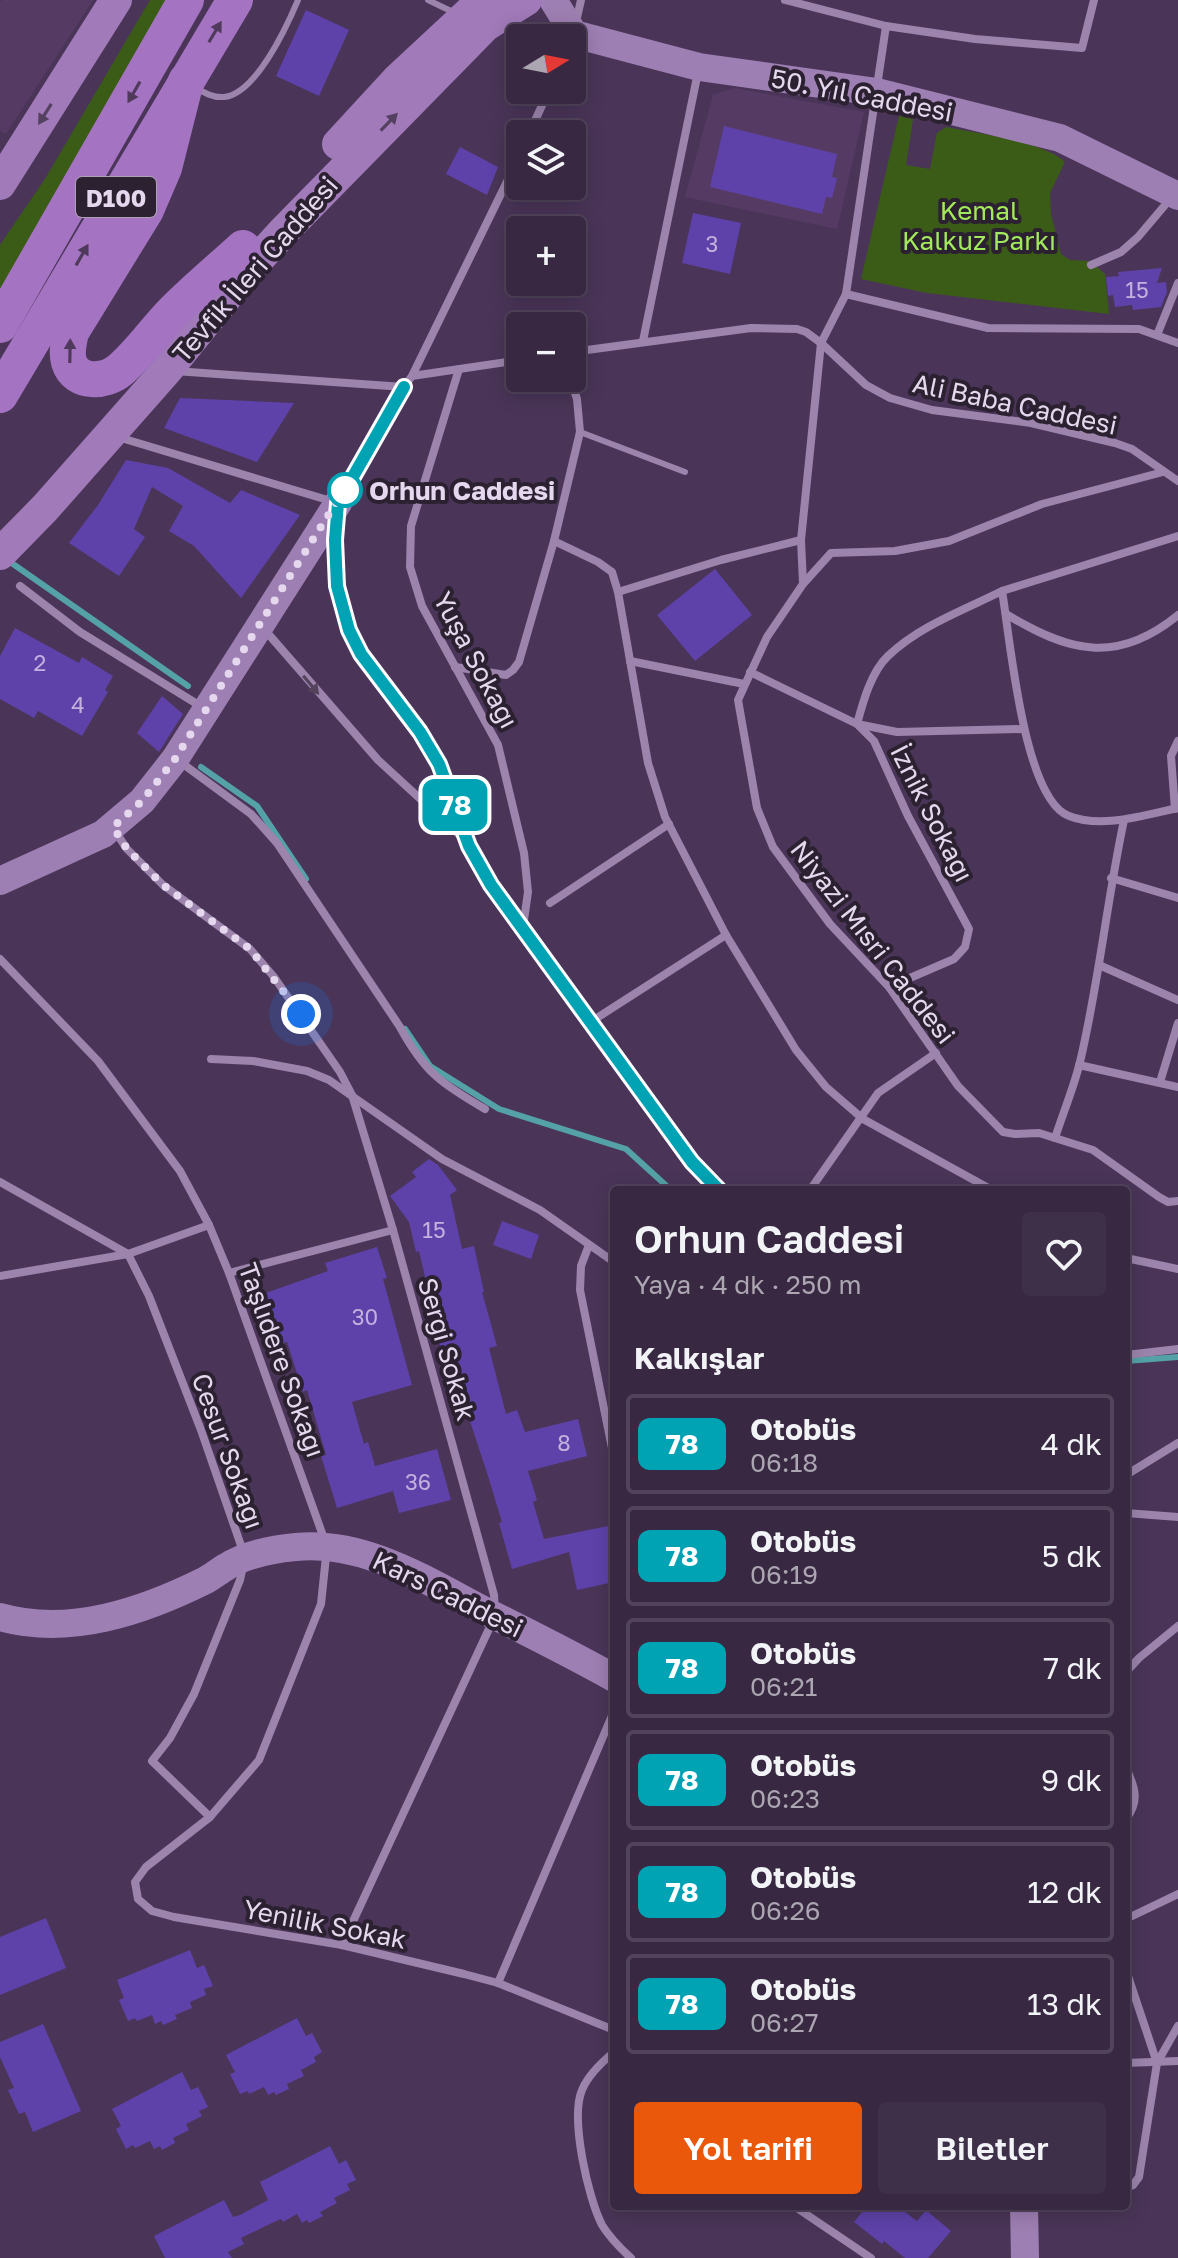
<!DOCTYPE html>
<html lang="tr">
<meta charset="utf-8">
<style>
body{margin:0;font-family:"Golos Text",sans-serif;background:#3f3049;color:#f1f3f6;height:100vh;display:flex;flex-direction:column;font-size:30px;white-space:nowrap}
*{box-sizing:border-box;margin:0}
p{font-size:26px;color:#aba6b2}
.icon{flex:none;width:44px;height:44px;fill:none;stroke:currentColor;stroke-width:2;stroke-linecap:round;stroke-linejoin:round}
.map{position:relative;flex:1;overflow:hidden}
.details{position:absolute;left:610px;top:1186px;width:520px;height:1024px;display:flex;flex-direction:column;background:#382842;border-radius:8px;box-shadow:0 4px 20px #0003,0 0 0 2px #52445b}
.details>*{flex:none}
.badge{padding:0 16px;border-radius:12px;font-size:28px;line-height:52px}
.needle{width:52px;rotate:80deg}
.fabs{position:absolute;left:506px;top:24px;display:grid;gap:16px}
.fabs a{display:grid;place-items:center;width:80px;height:80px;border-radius:8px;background:#382842;box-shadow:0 4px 20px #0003,0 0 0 2px #52445b;font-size:40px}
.you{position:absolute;width:40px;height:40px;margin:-20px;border:6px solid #fff;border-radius:50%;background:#1a73e8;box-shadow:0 0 0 12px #1a73e833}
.map>.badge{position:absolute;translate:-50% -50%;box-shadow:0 0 0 4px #fff}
h2{padding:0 24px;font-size:30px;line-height:72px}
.round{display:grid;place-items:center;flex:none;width:84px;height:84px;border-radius:8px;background:#3f3049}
.head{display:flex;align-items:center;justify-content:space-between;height:136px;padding:0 24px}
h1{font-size:38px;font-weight:600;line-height:60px}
.action{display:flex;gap:16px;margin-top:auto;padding:16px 24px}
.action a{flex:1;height:92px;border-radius:8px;background:#ea580c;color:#fff;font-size:32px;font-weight:600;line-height:92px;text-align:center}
.action a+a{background:#3f3049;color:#f1f3f6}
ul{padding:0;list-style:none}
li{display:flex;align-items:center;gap:24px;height:100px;margin:0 16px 12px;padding:0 8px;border:4px solid #52445b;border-radius:8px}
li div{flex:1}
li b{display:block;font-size:30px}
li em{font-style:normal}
li .badge{min-width:88px;font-weight:700;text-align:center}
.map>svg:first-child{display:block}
.built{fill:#553b64}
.green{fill:#3b5c17}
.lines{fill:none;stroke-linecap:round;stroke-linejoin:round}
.stream{stroke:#54a2a7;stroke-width:6}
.building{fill:#5e42a9}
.lane{stroke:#9c84ac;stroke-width:6}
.street{stroke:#9c84ac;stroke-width:8}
.secondary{stroke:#9e7fb3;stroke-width:28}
.primary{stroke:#a17ab9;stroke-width:32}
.highway{stroke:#a473c2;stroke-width:36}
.oneway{fill:#4f3a5c}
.oneway2{fill:#544061}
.oneway3{fill:#53445c}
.line-casing{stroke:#fff;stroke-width:18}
.line{stroke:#00a3b4;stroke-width:12}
.walk{stroke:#e5d8ee;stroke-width:8;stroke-dasharray:0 14.4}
.stop-dot{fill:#fff;stroke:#00a3b4;stroke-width:4}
.labels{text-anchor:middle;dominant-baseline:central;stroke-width:8;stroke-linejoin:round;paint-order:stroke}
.number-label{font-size:22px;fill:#c3b2dd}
.shield{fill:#2b2131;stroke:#ada1b5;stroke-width:2}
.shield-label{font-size:24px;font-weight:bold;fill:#e5d8ee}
.street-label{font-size:26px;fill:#e5d8ee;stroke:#2b2131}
.park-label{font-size:26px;fill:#a2ea5b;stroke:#2b2131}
.stop-label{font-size:26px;font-weight:bold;fill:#e5d8ee;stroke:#2b2131;text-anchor:start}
</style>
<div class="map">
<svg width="1178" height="2258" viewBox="0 0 1178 2258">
<rect width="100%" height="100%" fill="#4a3558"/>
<g class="built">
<polygon points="2,0 93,0 6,134 0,131 0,2"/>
<polygon points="734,88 864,112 837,229 685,197 713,95"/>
</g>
<g class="green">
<polygon points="150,0 169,0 0,307 0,245 45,179"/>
<path d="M 899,116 L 913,119 L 906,165 L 930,169 L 937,133 L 946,127 C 976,133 1045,142 1065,162 L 1050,193 L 1051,214 L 1061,254 L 1070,260 L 1090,261 L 1105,274 L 1109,314 L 927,293 L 861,279 Z"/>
</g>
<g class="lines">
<g class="stream">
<polyline points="13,564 188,686"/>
<polyline points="201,767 257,806 306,879"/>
<polyline points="405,1029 430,1066 499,1109 626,1149 671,1190"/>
<polyline points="1126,1361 1178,1357"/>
</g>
</g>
<g class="building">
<polygon points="306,10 349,30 319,96 276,76"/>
<polygon points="724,126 837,154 832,177 837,178 832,198 826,197 822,214 710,187"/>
<polygon points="460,147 498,167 487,195 446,174"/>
<polygon points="693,213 741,223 730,274 682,263"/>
<polygon points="1162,268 1157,283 1166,282 1167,292 1161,307 1133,310 1132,305 1115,307 1113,295 1108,296 1106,277 1119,276 1118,272"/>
<polygon points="180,398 294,403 257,462 164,428"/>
<polygon points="126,460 168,468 230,503 241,490 300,515 241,598 194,546 169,531 183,506 152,487 134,529 145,537 119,576 69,543 98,505"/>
<polygon points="715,569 752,615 695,661 657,615"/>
<polygon points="15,628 79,663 82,657 113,676 105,690 108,692 82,736 38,711 34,718 0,699 0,656"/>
<polygon points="162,696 183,714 159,752 137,733"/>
<polygon points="429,1159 438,1165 457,1190 450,1195 462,1249 474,1246 484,1292 482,1292 497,1346 489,1348 506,1414 517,1410 525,1432 578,1419 587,1456 528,1471 537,1500 533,1502 544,1539 608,1526 614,1551 614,1582 577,1590 569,1552 512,1569 499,1523 502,1522 488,1476 466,1409 464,1410 450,1359 444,1360 432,1316 434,1315 419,1251 416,1252 409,1222 390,1196 416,1177 412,1172"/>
<polygon points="502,1221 539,1235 531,1259 493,1245"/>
<polygon points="377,1247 387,1278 383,1279 412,1385 352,1402 364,1444 368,1442 375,1466 437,1449 451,1500 399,1513 393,1491 337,1508 321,1456 326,1455 307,1390 303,1392 287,1342 280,1344 263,1294 328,1271 325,1263"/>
<polygon points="46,1918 66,1968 0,1995 0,1937"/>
<polygon points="190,1950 197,1968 204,1965 213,1986 204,1989 206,1995 190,2002 192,2008 175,2015 177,2019 163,2025 161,2021 155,2024 152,2015 137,2021 135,2018 128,2021 119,2000 124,1998 117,1980"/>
<polygon points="297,2018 306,2036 312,2033 322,2052 314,2057 316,2062 301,2070 304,2076 287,2084 289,2089 276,2095 274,2092 268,2095 264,2087 249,2094 248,2091 240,2094 230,2074 235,2072 226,2055"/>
<polygon points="43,2024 81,2111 33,2132 25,2112 19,2114 8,2090 14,2088 0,2057 0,2042"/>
<polygon points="182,2072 191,2090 198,2087 208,2107 199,2111 202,2116 186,2124 189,2130 173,2138 175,2143 162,2150 160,2146 154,2149 150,2141 135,2148 133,2145 126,2149 116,2129 121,2126 112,2109"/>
<polygon points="330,2146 339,2164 346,2160 356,2180 347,2184 350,2190 334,2198 337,2203 320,2212 323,2216 309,2223 307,2220 302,2223 297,2214 283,2222 281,2219 274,2222 241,2238 244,2244 228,2252 232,2258 165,2258 154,2236 224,2200 233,2217 240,2215 268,2200 260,2182"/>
<polygon points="867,2206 897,2206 917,2221 926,2210 951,2231 928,2258 905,2258 884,2241 882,2244 854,2222"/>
</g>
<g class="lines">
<g class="lane">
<polyline points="428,0 453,12"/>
<path d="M 195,87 C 204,93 213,98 224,97 C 256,94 287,26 298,0"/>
<polyline points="580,432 685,472"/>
</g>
<g class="street">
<polyline points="785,0 886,26 975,39 1082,48 1094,0"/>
<polyline points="576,22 581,0"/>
<polyline points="529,134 549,90"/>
<polyline points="1091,265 1121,252 1138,237 1171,198"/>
<polyline points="846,294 988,328 1139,329 1178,343"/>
<polyline points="1157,335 1178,283"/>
<polyline points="643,341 698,72"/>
<polyline points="572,352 751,328 797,329 806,332 821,343 866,385 890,398 932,410 1031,423 1115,443 1132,449 1178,481"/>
<polyline points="459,369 411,526 410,567 422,606 498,745 524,853 528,892 523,927"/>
<polyline points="175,371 404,387 412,376 520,360"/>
<polyline points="412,376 520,155"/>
<polyline points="570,378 577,399 580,432 554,541 598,562 612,572 618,592 648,763 665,817 726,935 796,1050 826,1087 863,1119 992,1190"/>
<polyline points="118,437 331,501"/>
<polyline points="1163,472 1042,504 949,541 895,551 831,553 803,584 767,637 738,700 757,808 773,847 830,924 889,987 958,1086 1003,1132 1015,1134 1039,1133 1093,1150 1159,1197 1168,1202 1178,1201"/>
<polyline points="340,499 404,387"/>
<polyline points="336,524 337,586 349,630 361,654 420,732 439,764 469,846 491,885 692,1162 719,1190"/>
<path d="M 1178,536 L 1002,591 C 1010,636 1023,799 1069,816 C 1102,829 1145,815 1178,808"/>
<polyline points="803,583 801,540 821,343 846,294 886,26"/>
<polyline points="20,586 80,632 202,707"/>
<polyline points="618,592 721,560 801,540"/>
<path d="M 1006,614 C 1068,652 1117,665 1178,615"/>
<polyline points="264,629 378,760 464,839"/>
<polyline points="630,661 744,684"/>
<polyline points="455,667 506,675 513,670 519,662 554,541"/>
<polyline points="750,672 857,724 897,732 1023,729"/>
<path d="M 179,761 L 251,814 L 277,843 L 400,1027 C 425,1073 442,1084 485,1109"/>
<polyline points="1175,809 1171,756 1178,741"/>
<polyline points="115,831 127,849 163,885 250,949 274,977 340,1072 352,1095 393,1230 494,1595 495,1616 342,1945"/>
<polyline points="1111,878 1178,898"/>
<polyline points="550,903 669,824"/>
<polyline points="0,959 98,1061 180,1171 209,1225 229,1273 327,1547 321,1604 259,1760 210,1817 146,1867 135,1882 138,1899 152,1911 174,1917 342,1945 464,1974 498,1983 614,2030"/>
<polyline points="1099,965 1178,1000"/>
<path d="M 889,987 L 954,959 L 965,947 L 969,929 L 908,816 L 874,741 L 857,724 C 863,702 871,672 888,656 C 919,626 964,610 1002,591"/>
<polyline points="592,1021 726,935"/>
<polyline points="211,1059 253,1061 307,1071 329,1080 442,1159 540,1210 614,1262"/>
<polyline points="1079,1065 1178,1087"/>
<polyline points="1160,1082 1178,1023"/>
<path d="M 1055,1138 C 1063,1113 1074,1087 1080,1062 C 1099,982 1107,900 1124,820"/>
<polyline points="0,1182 128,1254 209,1225"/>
<polyline points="810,1190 878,1093 936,1053"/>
<polyline points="589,1245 581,1266 580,1290 614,1458"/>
<polyline points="1126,1258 1178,1269"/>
<polyline points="229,1273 393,1230"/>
<polyline points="0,1276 128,1254 149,1296 201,1430 245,1557 240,1580 194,1694 170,1738 152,1761 210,1817"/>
<polyline points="1126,1355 1178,1349"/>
<polyline points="1126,1475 1178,1443"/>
<polyline points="1126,1513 1178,1517"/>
<polyline points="1126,1672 1139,1658 1178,1626"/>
<path d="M 1126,1768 C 1135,1787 1140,1801 1126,1819"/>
<polyline points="1126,1919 1178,1894"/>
<polyline points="1126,1970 1157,2063"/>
<polyline points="498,1983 614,1711"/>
<path d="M 614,2052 C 602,2062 588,2075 582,2090 C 570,2118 588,2198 602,2225 C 610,2238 620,2248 631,2258"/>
<polyline points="1126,2063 1178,2061"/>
<polyline points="1126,2188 1133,2185 1139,2177 1157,2063 1178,2026"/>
<polyline points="794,2206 871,2258"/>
</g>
<g class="secondary">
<polyline points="553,0 574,34 699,67 877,92 1060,138 1178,196"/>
<polyline points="0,881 103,834 142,801 175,759 338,503"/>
<path d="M 0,1617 C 69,1637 144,1611 206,1580 C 213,1576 219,1571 226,1567 C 246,1554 273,1549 296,1547 C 369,1540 433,1585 495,1616 C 535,1636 575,1656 614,1678"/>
<polyline points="1024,2206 1025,2258"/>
</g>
<g class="primary">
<polyline points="338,144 397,80 483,0"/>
<polyline points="0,184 116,0"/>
<polyline points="0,554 45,508 166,371 243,276 283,232 485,26 526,0"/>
</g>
<g class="highway">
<path d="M 186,81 L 164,168 L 146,210 L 71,332 C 69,342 66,352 69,362 C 76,385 106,382 120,370 C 140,353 156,329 174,311 C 196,289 220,269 243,248"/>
<polyline points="0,325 186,0"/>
<polyline points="0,395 235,0"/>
</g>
</g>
<defs><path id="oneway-solid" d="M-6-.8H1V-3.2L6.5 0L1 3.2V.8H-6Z" transform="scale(2)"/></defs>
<g class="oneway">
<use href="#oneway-solid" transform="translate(215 32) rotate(-59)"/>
<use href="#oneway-solid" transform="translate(134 92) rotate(120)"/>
<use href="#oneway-solid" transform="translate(82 255) rotate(-60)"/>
<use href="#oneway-solid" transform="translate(70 351) rotate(-89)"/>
</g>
<g class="oneway2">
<use href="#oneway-solid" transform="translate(45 114) rotate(122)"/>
<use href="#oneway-solid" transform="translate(389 122) rotate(-46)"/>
</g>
<use class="oneway3" href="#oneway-solid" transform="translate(311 685) rotate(50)"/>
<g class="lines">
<g class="line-casing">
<polyline id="line" points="404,387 338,503 335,540 337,586 349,630 361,654 420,732 439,764 469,846 491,885 692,1162 719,1190"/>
</g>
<use href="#line" class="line"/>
<polyline class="walk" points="301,1014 250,949 163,885 127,849 113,827 142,801 175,759 351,479 345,490"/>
</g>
<circle class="stop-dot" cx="345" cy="490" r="16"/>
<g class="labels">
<g class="number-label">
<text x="712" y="243">3</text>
<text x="1137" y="289">15</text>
<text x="40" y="662">2</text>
<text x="78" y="704">4</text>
<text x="434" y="1229">15</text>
<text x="365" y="1316">30</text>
<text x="564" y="1442">8</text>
<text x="418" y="1481">36</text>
</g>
<rect class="shield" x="76" y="177" width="80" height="40" rx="6"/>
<g class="shield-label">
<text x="116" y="197">D100</text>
</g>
<g class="street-label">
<text transform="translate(862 95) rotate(11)">50. Yıl Caddesi</text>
<text transform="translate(255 269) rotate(-49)">Tevfik İleri Caddesi</text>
<text transform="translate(1015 404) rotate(12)">Ali Baba Caddesi</text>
<text transform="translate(476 660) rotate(62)">Yuşa Sokağı</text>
<text transform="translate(932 813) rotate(63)">İznik Sokağı</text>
<text transform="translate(873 942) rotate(52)">Niyazi Mısri Caddesi</text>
<text transform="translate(447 1349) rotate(74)">Sergi Sokak</text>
<text transform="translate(282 1360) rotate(70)">Taşlıdere Sokağı</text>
<text transform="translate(228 1451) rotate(70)">Cesur Sokağı</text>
<text transform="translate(448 1594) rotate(26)">Kars Caddesi</text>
<text transform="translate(325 1924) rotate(11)">Yenilik Sokak</text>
</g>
<g class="park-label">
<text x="979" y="210">Kemal<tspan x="979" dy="30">Kalkuz Parkı</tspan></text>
</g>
<g class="stop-label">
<text x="369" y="490">Orhun Caddesi̇</text>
</g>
</g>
</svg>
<div class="fabs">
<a><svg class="needle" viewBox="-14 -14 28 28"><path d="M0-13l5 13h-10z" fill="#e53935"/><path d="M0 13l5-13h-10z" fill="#aba6b2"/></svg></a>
<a><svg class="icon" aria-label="layers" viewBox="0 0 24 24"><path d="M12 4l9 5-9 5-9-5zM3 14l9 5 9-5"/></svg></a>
<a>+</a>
<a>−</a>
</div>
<div class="you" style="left:301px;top:1014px"></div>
<b class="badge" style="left:455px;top:805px;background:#00a3b4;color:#fff">78</b>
<section class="details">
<div class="head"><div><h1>Orhun Caddesi̇</h1><p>Yaya · 4 dk · 250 m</p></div><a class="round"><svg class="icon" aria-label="heart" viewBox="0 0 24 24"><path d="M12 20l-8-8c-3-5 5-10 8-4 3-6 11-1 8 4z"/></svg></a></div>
<h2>Kalkışlar</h2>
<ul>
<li><span class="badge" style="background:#00a3b4;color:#fff">78</span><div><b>Otobüs</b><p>06:18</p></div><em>4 dk</em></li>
<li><span class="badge" style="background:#00a3b4;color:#fff">78</span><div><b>Otobüs</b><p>06:19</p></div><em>5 dk</em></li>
<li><span class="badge" style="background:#00a3b4;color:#fff">78</span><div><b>Otobüs</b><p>06:21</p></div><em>7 dk</em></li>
<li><span class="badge" style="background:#00a3b4;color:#fff">78</span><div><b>Otobüs</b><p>06:23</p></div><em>9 dk</em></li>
<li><span class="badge" style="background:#00a3b4;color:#fff">78</span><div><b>Otobüs</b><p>06:26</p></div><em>12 dk</em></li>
<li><span class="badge" style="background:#00a3b4;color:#fff">78</span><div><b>Otobüs</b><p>06:27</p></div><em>13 dk</em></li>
</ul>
<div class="action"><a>Yol tarifi</a><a>Biletler</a></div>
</section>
</div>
